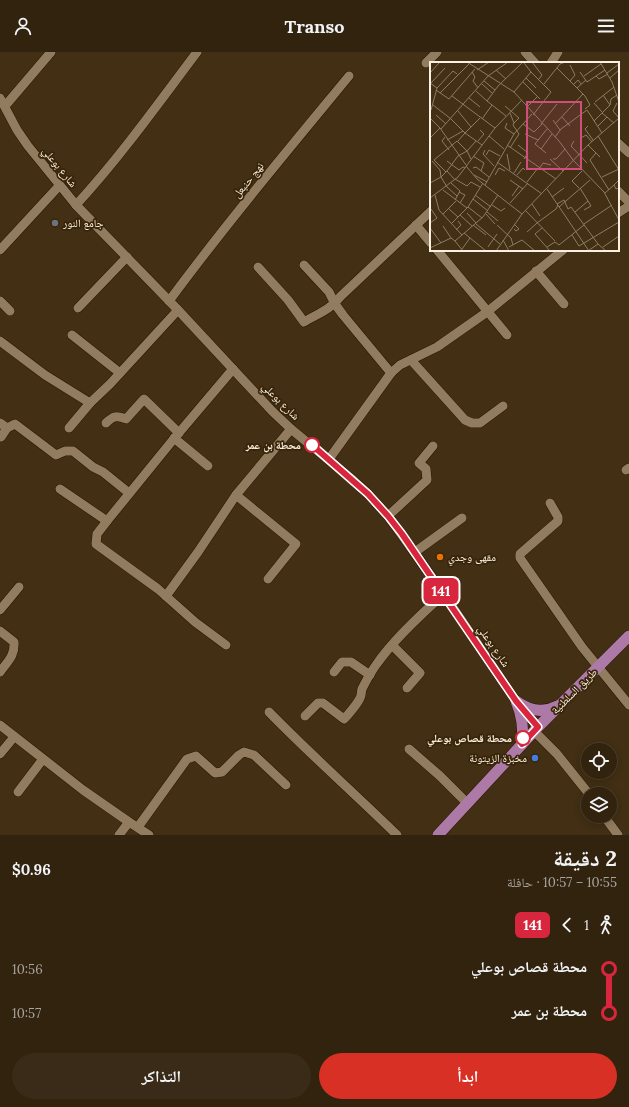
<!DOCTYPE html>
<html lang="ar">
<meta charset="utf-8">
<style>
body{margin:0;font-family:Lora,"Noto Naskh Arabic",serif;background:#3a2b18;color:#f1f3f6;direction:rtl;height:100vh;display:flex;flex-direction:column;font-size:15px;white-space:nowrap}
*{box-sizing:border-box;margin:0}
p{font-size:13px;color:#a8a49e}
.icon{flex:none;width:22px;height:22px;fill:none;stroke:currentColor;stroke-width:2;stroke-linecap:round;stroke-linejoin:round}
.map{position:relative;height:783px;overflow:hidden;direction:ltr}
.side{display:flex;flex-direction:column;background:#32230f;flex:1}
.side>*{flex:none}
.badge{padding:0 8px;border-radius:6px;font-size:14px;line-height:26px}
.buttons{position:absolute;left:581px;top:691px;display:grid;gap:8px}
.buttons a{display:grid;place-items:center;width:36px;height:36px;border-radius:50%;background:#32230f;box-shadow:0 2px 10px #0003,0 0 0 1px #4d402f;font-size:20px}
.map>.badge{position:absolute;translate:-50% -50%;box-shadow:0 0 0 2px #fff}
.legs{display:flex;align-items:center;gap:6px;height:44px;padding:0 12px;font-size:13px}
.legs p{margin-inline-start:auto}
.summary{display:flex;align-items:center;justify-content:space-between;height:68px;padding:0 12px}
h1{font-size:22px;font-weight:800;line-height:30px}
.button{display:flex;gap:8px;margin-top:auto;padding:8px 12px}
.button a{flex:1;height:46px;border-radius:24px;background:#d93025;color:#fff;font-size:16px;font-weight:800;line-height:46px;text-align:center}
.button a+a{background:#3a2b18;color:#f1f3f6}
ul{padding:0 12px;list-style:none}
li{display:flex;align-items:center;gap:14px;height:44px;font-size:15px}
li i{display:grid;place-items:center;width:6px;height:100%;margin:0 5px;background:currentColor}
li i::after{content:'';width:10px;height:10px;margin:-5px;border:3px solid;border-radius:50%;background:#32230f}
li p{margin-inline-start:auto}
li:first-child i{background:linear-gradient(#0000 50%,currentColor 0)}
li:last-child i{background:linear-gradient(currentColor 50%,#0000 0)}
header{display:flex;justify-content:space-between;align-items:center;height:52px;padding:0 12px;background:#32230f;font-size:18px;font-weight:800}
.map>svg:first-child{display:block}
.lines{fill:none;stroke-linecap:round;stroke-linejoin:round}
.minor-casing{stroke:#281700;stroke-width:10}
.major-casing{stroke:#281700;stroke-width:12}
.minor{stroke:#927c5f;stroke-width:9}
.major{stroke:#ad79a7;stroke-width:11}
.line-1-casing{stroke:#fff;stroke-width:9}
.line-1{stroke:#d7263d;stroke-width:6}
.worship-dot{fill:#6b7280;stroke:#382509;stroke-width:1.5}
.stop-1-dot{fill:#fff;stroke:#d7263d;stroke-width:2}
.food-dot{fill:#e8710a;stroke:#382509;stroke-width:1.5}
.shop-dot{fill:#3f7fe0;stroke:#382509;stroke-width:1.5}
.labels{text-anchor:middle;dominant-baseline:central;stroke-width:3.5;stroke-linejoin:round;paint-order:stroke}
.street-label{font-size:11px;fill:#fbefdf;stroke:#382509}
.poi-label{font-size:11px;fill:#fbefdf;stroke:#382509;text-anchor:start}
.stop-label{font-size:11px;font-weight:bold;fill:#fbefdf;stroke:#382509;text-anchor:end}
.inset-road{fill:none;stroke:#8c7c65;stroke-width:1}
.view{fill:#d04e7c;fill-opacity:0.15;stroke:#d04e7c;stroke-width:2}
.inset-edge{fill:none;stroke:#fbefdf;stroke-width:2}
</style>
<header><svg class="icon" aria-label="menu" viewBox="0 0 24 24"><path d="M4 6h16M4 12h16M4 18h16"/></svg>Transo<svg class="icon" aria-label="person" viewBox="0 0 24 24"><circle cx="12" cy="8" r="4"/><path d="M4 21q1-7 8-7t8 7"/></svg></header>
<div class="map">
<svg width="629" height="783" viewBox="0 0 629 783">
<rect width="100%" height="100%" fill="#422f14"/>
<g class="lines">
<g class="minor-casing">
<g id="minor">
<polyline points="525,0 535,11"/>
<polyline points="426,11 437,0"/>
<polyline points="551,11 558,0"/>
<polyline points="0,46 17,78 28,94 76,153 178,258 272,359 291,377 353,428 368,442 388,464 444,542 516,649 538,675"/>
<polyline points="5,54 51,0"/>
<polyline points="618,91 629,101"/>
<polyline points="618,139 629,150"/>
<path d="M 76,153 C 120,105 158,52 197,0"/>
<polyline points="618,161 629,154"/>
<polyline points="416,173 431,191"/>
<polyline points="0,198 59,134"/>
<polyline points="437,198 507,283"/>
<polyline points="304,213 329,240 335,252 343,263 391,321"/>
<path d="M 258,215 L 288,248 L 304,270 C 319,261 330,258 341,244 L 431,159"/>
<polyline points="536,219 564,252"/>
<polyline points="0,249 10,259"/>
<path d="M 169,249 C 226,172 288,98 349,24"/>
<polyline points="78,256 127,205"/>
<polyline points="72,283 120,321"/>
<polyline points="0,289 45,323 90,351 110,332 178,258"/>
<polyline points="411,308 465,368 472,371 480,371 503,354"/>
<polyline points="0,371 7,376 15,372 56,403 65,399 73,399 93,415 103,420 129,441"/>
<path d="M 106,371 C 113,364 117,363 126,367 L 144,347 L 179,381"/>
<polyline points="69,376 90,351"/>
<polyline points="1,385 7,376"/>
<polyline points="174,386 208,414"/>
<polyline points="329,407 391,321 400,313 437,295 487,260 563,198"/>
<polyline points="626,418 629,416"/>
<polyline points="60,437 107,469"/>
<polyline points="236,443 296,492 268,527"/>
<polyline points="550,451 558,465 558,469 520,502 520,506 582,595 629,653"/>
<polyline points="388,464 427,428 426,417 419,411 433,394"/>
<polyline points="415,500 462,466"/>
<polyline points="166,544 198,500 236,443 291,377"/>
<polyline points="0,558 19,535"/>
<path d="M 0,579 L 14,590 C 15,604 8,609 0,620"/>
<polyline points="226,593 195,570 158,537 96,492 97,482 107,469 172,389 233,317"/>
<polyline points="392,593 420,621 407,636"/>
<polyline points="334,620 342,610 351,610 370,623"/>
<path d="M 269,660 C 310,702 355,742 397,783"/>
<path d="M 305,664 L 318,651 L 323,651 L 344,667 C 348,663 358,651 360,646 C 362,643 361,639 362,637 C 366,629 371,620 376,613 C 394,587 420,563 444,542"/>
<polyline points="0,673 83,738 129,770 149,783"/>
<polyline points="534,679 557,702 589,742"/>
<polyline points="409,697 440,724 467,751"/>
<polyline points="0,702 14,685"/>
<polyline points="18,740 43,707"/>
<polyline points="604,764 618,783"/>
<polyline points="138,775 187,707 196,704 215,721 222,720 239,703 244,700 254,703 286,733"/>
<polyline points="119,783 129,770"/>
</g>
</g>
<g class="major-casing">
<g id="major">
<path d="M 516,649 C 528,658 542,662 557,654"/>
<path d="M 516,649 C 522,663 524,676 522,692"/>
<polyline points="438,783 538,675 629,584"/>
</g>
</g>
<use href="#minor" class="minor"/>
<use href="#major" class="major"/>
</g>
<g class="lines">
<g class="line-1-casing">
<polyline id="line-1" points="312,393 368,442 388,464 402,482 516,649 538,675 522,692 523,686"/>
</g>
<use href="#line-1" class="line-1"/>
</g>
<circle class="worship-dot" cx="55" cy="171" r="4"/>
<g class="stop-1-dot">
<circle cx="312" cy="393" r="7"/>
<circle cx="523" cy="686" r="7"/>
</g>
<circle class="food-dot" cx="440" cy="505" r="4"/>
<circle class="shop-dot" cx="535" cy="706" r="4"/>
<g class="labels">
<g class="street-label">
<text transform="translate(60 115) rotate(51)">شارع بوعلي</text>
<text transform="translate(248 128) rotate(-51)">نهج حنبعل</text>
<text transform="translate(281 349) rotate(45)">شارع بوعلي</text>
<text transform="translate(494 594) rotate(56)">شارع بوعلي</text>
<text transform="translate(574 639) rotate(-45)">طريق السلطنية</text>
</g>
<g class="poi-label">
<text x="63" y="171">جامع النور</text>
<text x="448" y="505">مقهى وجدي</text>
<text x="527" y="706" text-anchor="end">مخبزة الزيتونة</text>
</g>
<g class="stop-label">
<text x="301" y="393">محطة بن عمر</text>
<text x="512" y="686">محطة قصاص بوعلي</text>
</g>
</g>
<g transform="translate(430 10)">
<rect width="189" height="189" fill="#422f14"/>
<path class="inset-road" d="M 37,0 L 84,30 L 129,79 L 143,98M 102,0 L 112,13 L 109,17M 170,0 L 182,20 L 189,40M 127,6 L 155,34 L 160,43 L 155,47M 47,8 L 59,0M 66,8 L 76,17M 1,10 L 9,1M 42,10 L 45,15 L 43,19 L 48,26M 101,10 L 121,30 L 103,53M 150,10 L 157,20 L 175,8M 177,11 L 189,2M 58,14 L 78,0M 154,14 L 171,2M 166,14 L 169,17 L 178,12M 96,16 L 106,26M 180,16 L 189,8M 54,19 L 65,28M 140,19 L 145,13 L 140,3M 93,20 L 110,37M 0,21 L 7,26 L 1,48M 1,21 L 15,6M 52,22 L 62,31M 114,22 L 130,2 L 135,0M 143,23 L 148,18 L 151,22M 7,26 L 23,9 L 27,12M 147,26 L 156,18M 6,28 L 19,37 L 45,7M 46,29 L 57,39 L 68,24 L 93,0M 84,30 L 101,10 L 94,1M 10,31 L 41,0M 22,34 L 34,43M 39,36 L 50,45M 57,39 L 76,54M 165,40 L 184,25M 164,41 L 172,50M 187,41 L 183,49 L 189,56M 3,43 L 21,57M 34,43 L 65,66M 180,43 L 181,37 L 187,33M 75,44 L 89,56 L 84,61 L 80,51M 97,45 L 107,35M 28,49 L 41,65M 172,51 L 180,43 L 173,33M 6,53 L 16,62M 132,55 L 140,64M 0,56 L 10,66 L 36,103M 21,57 L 35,71 L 50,56M 52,57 L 62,43M 123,58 L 130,68M 164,59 L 172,51 L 184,61M 77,61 L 75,66 L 84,72M 93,62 L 104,70 L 112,62M 111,62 L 127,42M 125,62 L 153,32M 158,64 L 155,67 L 163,78M 168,64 L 177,55M 11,67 L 58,14M 95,72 L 108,78M 59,74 L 74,87M 168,74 L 189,108M 15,75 L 12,79 L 19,88M 125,75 L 131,67 L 157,48 L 172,71M 0,76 L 10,66M 151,76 L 156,73 L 162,80M 17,78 L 33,69M 28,79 L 35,71 L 52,83M 48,79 L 54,72 L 50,68M 144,79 L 141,84 L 157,101M 77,83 L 126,117M 88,83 L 98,91 L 94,97M 158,83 L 170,95M 80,86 L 89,72 L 83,63 L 84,61M 111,87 L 122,72M 55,88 L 53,92 L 64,104M 116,91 L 105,82 L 117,67M 166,91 L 160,98 L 179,128M 77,92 L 80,108M 56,93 L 59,88 L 70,94M 43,94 L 54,101 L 51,109M 41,97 L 37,89 L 46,79M 120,97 L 133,109M 123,97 L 126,97 L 135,87M 143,98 L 174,130 L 189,158M 2,99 L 10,108 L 11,115 L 17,109M 17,99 L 29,108 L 33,105 L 35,106M 67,100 L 112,132M 36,104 L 47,117 L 92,152M 43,106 L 46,105 L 59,115M 109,107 L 113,101 L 121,103M 16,110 L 4,98 L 27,79 L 37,89 L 28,94 L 17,109 L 25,118M 84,111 L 91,100M 44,113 L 57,120M 65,113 L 69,106 L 75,109M 87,113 L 93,106 L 95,108M 172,115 L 189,107M 25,117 L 37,124 L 41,120 L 50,125M 80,118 L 93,127M 189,118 L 184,123 L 186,127 L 189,126M 97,120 L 108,106M 0,121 L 11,115 L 17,125 L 27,134M 21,121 L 30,129 L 25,138M 55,123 L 84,72 L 102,52M 149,126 L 142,119 L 152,109M 117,127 L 159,189M 13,128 L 37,146M 29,130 L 35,133 L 30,141M 175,131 L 184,123M 5,133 L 9,148 L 32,173M 45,133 L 61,145M 82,134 L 89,124M 122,135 L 134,126M 0,136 L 28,115 L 65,66 L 92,38M 43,137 L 58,149M 80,141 L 98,121M 102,142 L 110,154M 127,142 L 134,138 L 138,147 L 141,145 L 168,182 L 176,189M 62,143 L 71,149 L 75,146M 38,145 L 52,156M 129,145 L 160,118M 19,147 L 28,155M 95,148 L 125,179M 154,148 L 161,144 L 158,139M 57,150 L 68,159M 145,150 L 158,139 L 150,126M 37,151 L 46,161M 13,152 L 26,139M 56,152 L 65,162M 30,153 L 42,164M 0,161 L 7,156 L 1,147M 107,161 L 126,147 L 128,143M 21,162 L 38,145 L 53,121M 46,162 L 70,182M 154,162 L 182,143M 43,163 L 56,173M 67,163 L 81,176 L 83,183M 13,164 L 21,176M 0,166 L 11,181M 112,166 L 105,172 L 120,189M 84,167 L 86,169 L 89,167 L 84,162M 26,168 L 31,163 L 28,159M 97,170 L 107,161M 34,171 L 56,189M 142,173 L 149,184 L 189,160M 73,178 L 79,189M 25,179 L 33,189M 58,185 L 67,172M 79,185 L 92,178 L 105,189M 117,185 L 125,180 L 129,183 L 154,163M 173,185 L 189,174M 0,186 L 21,176 L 25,179 L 53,155 L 68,133M 32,187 L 40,176M 66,189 L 92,152 L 158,83 L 189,56M 158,189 L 168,182"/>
<path class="view" d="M 97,40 L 151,40 L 151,107 L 97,107 Z"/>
<rect width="189" height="189" class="inset-edge"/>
</g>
</svg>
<div class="buttons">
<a><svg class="icon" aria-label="locate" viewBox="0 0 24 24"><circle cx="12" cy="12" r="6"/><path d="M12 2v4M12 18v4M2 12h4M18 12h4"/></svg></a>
<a><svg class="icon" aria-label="layers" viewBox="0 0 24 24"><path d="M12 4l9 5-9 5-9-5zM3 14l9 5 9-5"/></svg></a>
</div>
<b class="badge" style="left:441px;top:539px;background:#d7263d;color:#fff">141</b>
</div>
<section class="side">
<div class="summary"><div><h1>2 دقيقة</h1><p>10:55 – 10:57 · حافلة</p></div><b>$0.96</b></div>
<div class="legs"><svg class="icon" aria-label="walk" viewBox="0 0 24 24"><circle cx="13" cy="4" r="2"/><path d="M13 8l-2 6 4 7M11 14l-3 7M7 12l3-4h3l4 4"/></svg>1<svg class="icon" aria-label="back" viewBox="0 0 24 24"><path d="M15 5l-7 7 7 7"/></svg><b class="badge" style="background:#d7263d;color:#fff">141</b></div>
<ul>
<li><i style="color:#d7263d"></i><b>محطة قصاص بوعلي</b><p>10:56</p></li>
<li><i style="color:#d7263d"></i><b>محطة بن عمر</b><p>10:57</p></li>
</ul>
<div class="button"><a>ابدأ</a><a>التذاكر</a></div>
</section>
